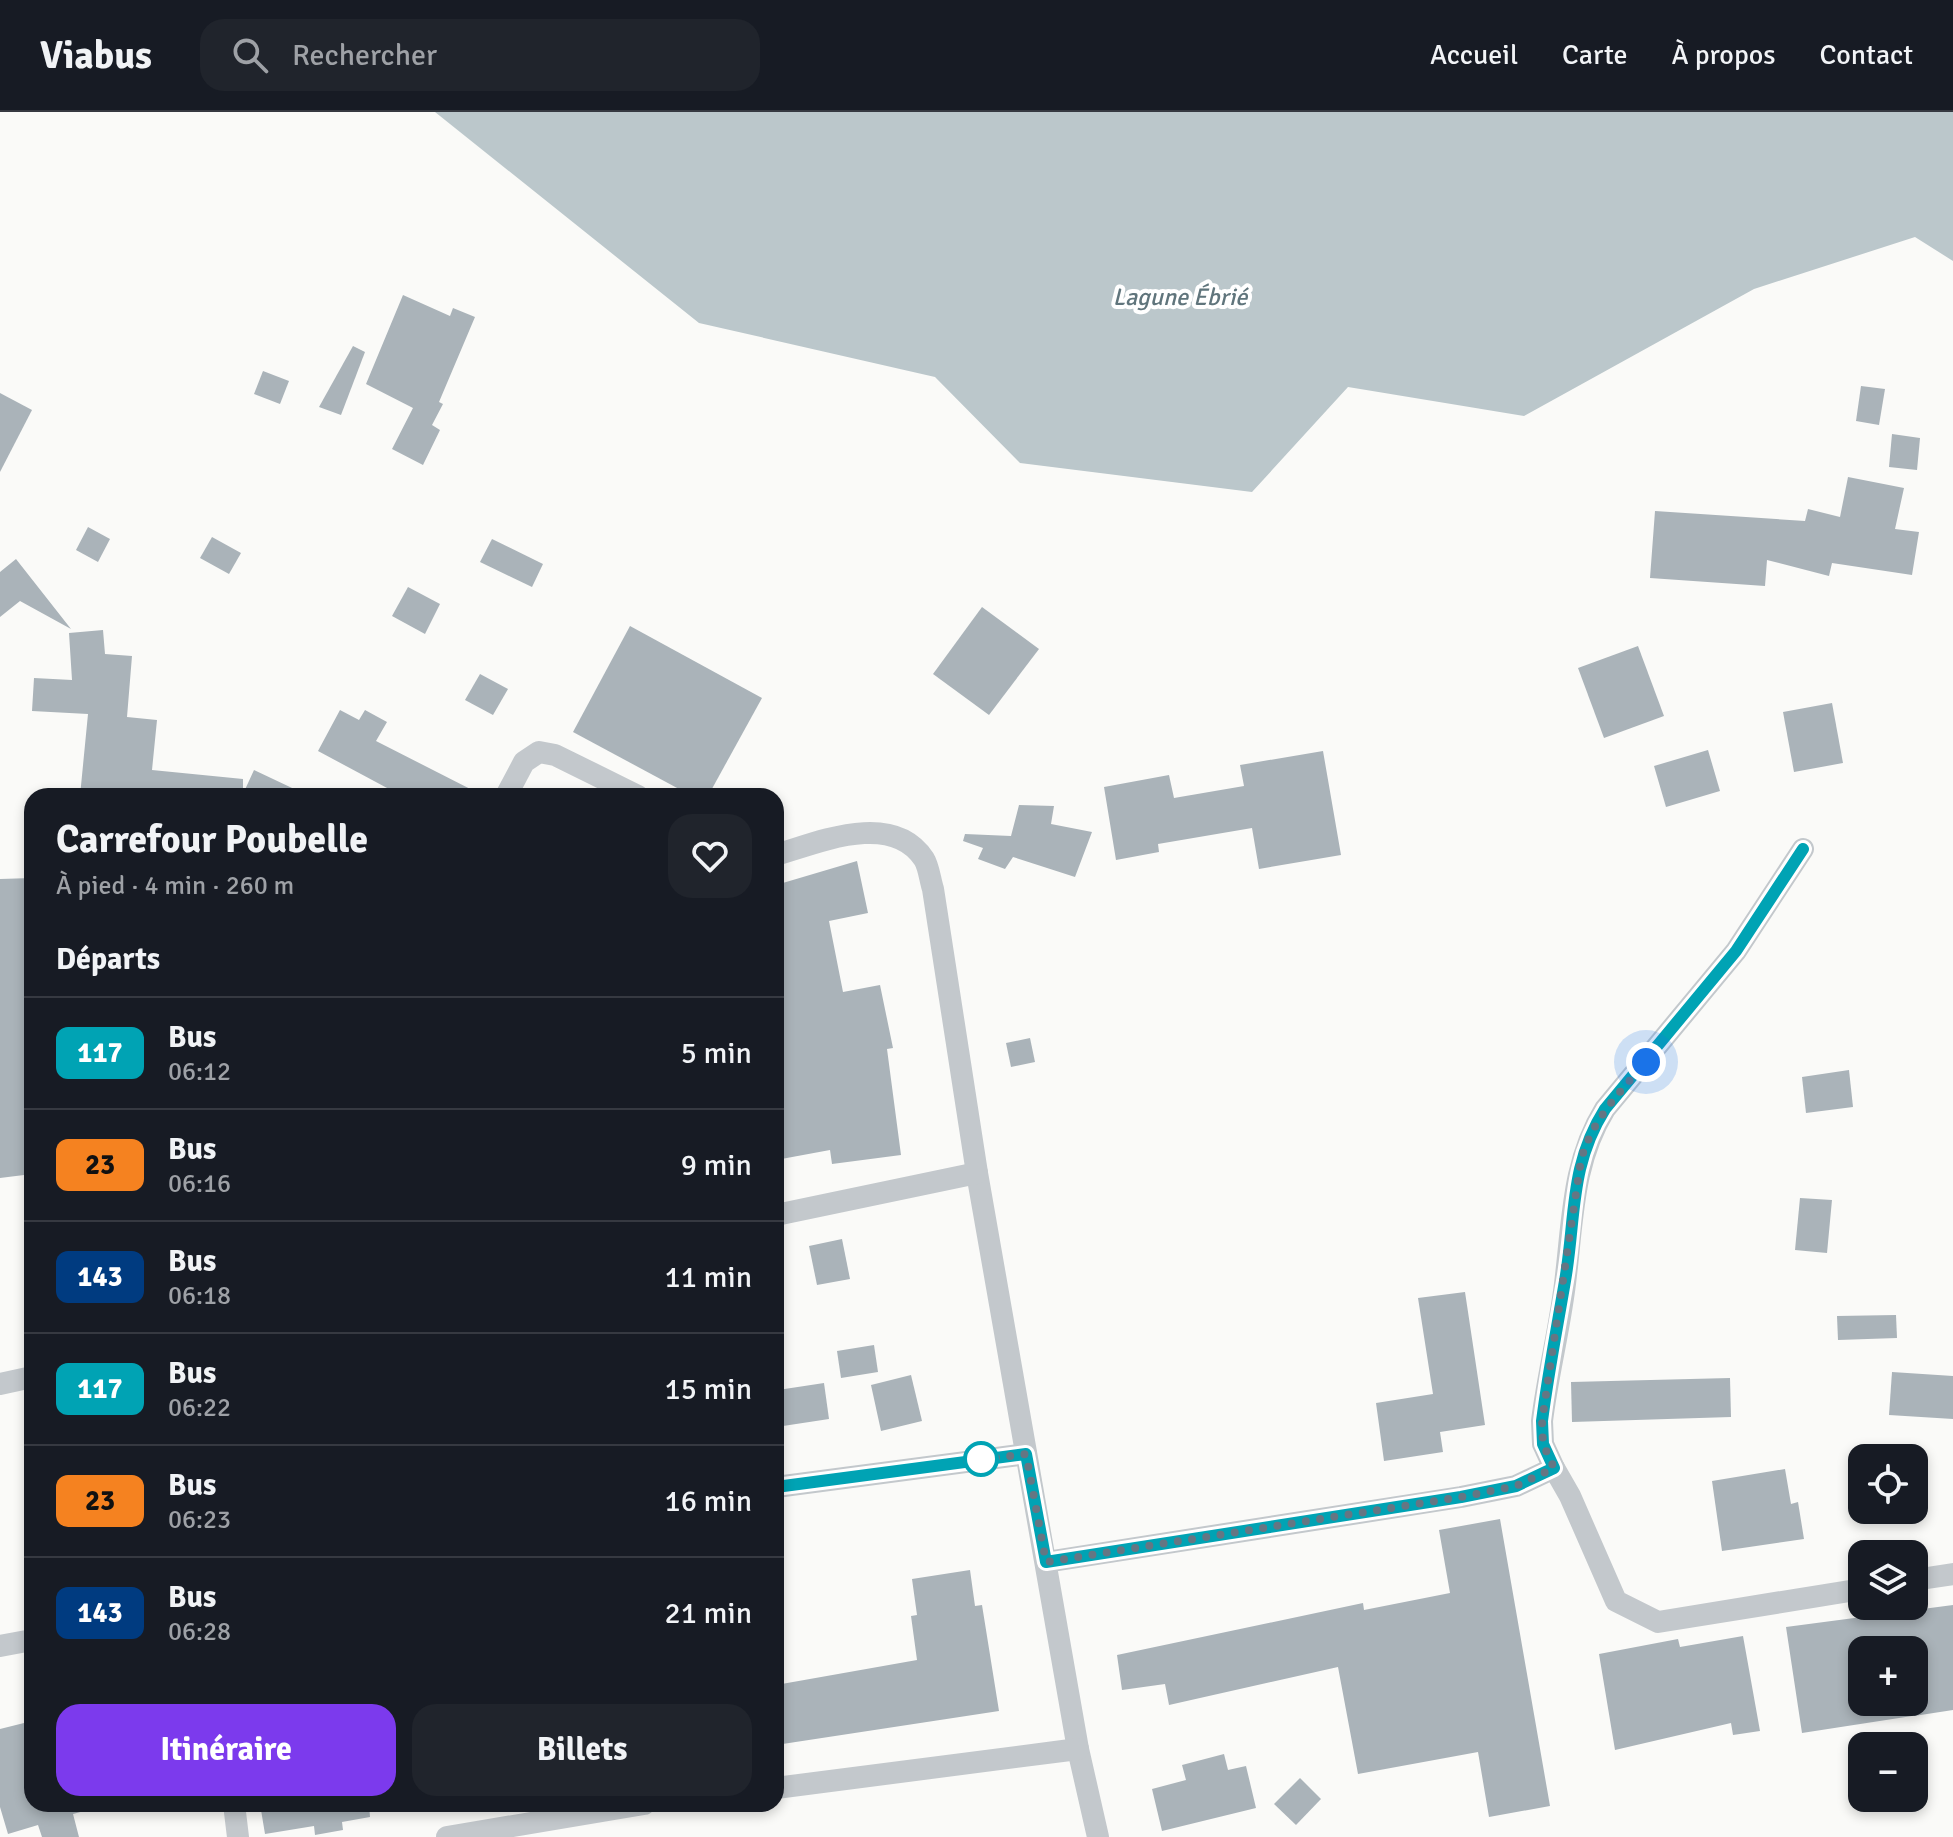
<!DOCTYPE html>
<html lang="fr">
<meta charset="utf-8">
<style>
body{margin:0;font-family:Signika,sans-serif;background:#20242c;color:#f1f3f6;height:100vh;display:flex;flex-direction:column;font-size:30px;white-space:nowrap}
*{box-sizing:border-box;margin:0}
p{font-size:26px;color:#9ea1a6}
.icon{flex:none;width:44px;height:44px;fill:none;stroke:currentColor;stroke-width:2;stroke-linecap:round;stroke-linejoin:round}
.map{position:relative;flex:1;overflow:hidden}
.panel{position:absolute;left:24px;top:676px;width:760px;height:1024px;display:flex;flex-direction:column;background:#171b24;border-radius:24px;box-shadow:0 4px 12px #0003}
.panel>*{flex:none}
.badge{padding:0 16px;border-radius:12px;font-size:28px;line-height:52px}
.controls{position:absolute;left:1848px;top:1332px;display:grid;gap:16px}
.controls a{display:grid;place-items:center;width:80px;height:80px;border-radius:16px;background:#171b24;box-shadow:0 4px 12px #0003;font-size:40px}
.you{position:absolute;width:40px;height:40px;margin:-20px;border:6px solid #fff;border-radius:50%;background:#1a73e8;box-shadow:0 0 0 12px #1a73e833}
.map>.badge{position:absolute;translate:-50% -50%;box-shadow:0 0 0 4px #fff}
h2{padding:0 32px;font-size:30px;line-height:72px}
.round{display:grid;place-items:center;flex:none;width:84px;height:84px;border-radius:24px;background:#20242c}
.overview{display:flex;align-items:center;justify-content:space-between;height:136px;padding:0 32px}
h1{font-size:38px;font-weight:700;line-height:60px}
.primary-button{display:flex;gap:16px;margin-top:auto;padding:16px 32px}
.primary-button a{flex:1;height:92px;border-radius:24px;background:#7c3aed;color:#fff;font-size:32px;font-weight:700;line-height:92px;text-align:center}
.primary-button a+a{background:#20242c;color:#f1f3f6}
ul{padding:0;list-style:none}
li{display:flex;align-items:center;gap:24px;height:112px;padding:0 32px;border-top:2px solid #363941}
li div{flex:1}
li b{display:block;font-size:30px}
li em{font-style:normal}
li .badge{min-width:88px;font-weight:700;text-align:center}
header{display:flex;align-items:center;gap:48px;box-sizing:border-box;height:112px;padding:0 40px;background:#171b24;border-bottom:2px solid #363941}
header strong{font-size:38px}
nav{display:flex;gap:44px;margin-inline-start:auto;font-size:28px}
.search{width:560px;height:72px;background:#20242c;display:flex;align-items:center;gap:20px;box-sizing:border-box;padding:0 28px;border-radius:24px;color:#9ea1a6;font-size:30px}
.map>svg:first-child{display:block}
.water{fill:#bbc7cb}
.building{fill:#aab3b9}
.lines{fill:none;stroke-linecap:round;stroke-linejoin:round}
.minor{stroke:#c3c8cc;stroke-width:22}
.line-casing{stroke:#fff;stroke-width:18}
.line{stroke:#00a3b4;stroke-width:12}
.walk{stroke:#657683;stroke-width:8;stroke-dasharray:0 14.4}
.stop-dot{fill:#fff;stroke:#00a3b4;stroke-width:4}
.labels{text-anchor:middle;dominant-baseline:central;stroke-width:8;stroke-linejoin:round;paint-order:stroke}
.water-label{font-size:24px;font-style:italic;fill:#60757c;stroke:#fff}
</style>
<header>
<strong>Viabus</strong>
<div class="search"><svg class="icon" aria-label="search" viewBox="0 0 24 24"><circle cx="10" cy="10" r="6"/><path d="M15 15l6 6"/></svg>Rechercher</div>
<nav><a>Accueil</a><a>Carte</a><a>À propos</a><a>Contact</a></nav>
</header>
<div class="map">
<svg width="1953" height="1725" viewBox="0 0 1953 1725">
<rect width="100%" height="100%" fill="#fafaf8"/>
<polygon class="water" points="435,0 1953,0 1953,149 1915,125 1754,177 1524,304 1348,275 1252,380 1020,351 935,265 699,211"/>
<g class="building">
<polygon points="403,183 450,204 453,196 475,205 439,290 443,292 432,313 440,318 423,353 392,337 413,296 366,272"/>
<polygon points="353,234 365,240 341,303 319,295"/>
<polygon points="263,259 289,269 280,292 254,282"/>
<polygon points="1861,274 1885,277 1879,313 1856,309"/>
<polygon points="0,281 32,298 0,360"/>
<polygon points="1892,322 1920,326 1917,358 1889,355"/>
<polygon points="1848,365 1904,376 1895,417 1919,420 1912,463 1832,451 1829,464 1767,448 1765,474 1650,466 1655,399 1805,409 1808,397 1840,405"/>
<polygon points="88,415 110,427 98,450 76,438"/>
<polygon points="212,425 241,441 229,462 200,446"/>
<polygon points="492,427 543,452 532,475 480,450"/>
<polygon points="16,447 71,517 20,489 0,505 0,460"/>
<polygon points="408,475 440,492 425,522 392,504"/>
<polygon points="982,495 1039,537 989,603 933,562"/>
<polygon points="630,514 762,586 708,684 692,684 573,620"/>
<polygon points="103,518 105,542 132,544 127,605 157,608 152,658 243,667 243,682 254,658 309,684 80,684 88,602 32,599 34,566 72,568 69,521"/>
<polygon points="1638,534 1664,604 1604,626 1578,556"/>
<polygon points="480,562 508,577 493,603 465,588"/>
<polygon points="1832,591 1843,651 1794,660 1783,600"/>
<polygon points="340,598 359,608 365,598 387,610 376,629 484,684 402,684 318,639"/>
<polygon points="1708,638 1720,679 1666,695 1654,654"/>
<polygon points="1323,639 1341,743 1259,757 1252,716 1158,732 1159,740 1116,748 1104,675 1169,663 1174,686 1244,674 1240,653"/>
<polygon points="1019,693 1054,694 1051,712 1092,720 1075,765 1013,745 1005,757 978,747 983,736 963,729 965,722 1011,724"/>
<polygon points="857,749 868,801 829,809 843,880 880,873 893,936 887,937 901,1043 832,1052 830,1038 776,1048 776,991 784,990 776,951 776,773"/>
<polygon points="32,766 32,987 28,988 32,1062 0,1066 0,767"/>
<polygon points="1030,926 1035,950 1011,955 1006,931"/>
<polygon points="1849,958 1853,995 1806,1001 1802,965"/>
<polygon points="1800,1086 1832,1088 1827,1141 1795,1138"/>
<polygon points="842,1127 850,1167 817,1173 809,1134"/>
<polygon points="1465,1180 1485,1313 1440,1320 1443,1340 1384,1349 1376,1291 1433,1282 1418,1186"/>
<polygon points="1896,1203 1897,1226 1838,1228 1837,1204"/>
<polygon points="874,1233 878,1260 841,1266 837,1239"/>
<polygon points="1892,1260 1953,1264 1953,1307 1889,1303"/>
<polygon points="911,1263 922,1309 881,1319 871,1273"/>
<polygon points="1730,1266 1731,1305 1572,1310 1571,1270"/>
<polygon points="824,1271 829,1307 783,1314 778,1278"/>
<polygon points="1785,1357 1791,1392 1798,1390 1804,1427 1722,1439 1712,1369"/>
<polygon points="1500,1407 1550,1694 1489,1705 1478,1640 1358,1662 1338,1555 1169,1593 1165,1572 1122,1578 1117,1543 1363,1491 1364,1498 1450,1481 1439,1418"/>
<polygon points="970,1458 975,1494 982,1493 999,1599 776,1633 776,1573 917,1548 911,1504 917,1503 912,1467"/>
<polygon points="1953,1493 1953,1598 1914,1604 1914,1538 1862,1538 1862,1590 1911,1590 1912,1604 1802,1621 1786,1515"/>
<polygon points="1743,1524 1760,1619 1733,1623 1731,1611 1615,1638 1599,1542 1678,1527 1680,1535"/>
<polygon points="32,1609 32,1692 87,1692 88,1698 73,1702 79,1725 42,1725 38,1713 8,1722 0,1695 0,1617"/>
<polygon points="1224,1642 1228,1658 1246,1654 1256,1696 1162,1719 1152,1677 1186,1668 1182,1653"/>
<polygon points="1300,1666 1321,1687 1296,1713 1274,1692"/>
<polygon points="260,1692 369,1692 370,1705 342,1710 343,1718 315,1723 314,1714 265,1722"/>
</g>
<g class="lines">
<g class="minor">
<polyline points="506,684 524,650 539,640 555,643 638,684"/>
<path d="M 776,743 C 817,731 892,698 924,747 C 929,755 930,768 933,777 L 977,1061 L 1078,1637 L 1098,1725"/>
<polyline points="776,1103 977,1061"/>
<polyline points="0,1272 32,1265"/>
<polyline points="1554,1356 1570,1384 1616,1489 1658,1510 1862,1477"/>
<polyline points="776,1375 1026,1342"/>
<path d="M 1046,1450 L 1461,1385 L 1516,1374 L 1554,1356 L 1543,1332 L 1542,1309 C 1548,1260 1561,1212 1566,1163 C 1573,1104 1573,1049 1605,997 L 1736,839 L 1803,737"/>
<polyline points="1914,1468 1953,1462"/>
<polyline points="0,1534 32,1528"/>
<polyline points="776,1676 1078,1637"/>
<polyline points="234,1692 238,1725"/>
<polyline points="447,1725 644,1692"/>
</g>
</g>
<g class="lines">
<g class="line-casing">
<path id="line" d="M 776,1375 L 1026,1342 L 1046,1450 L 1461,1385 L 1516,1374 L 1554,1356 L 1543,1332 L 1542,1309 C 1548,1262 1557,1216 1565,1169 C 1576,1106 1569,1054 1605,997 L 1736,839 L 1803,737"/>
</g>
<use href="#line" class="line"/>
<path class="walk" d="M 981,1347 L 967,1349 L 1026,1342 L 1046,1450 L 1461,1385 L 1516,1374 L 1554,1356 L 1543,1332 L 1542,1309 L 1581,1048 C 1592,1008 1619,981 1646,950"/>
</g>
<circle class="stop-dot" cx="981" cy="1347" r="16"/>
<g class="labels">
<g class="water-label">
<text x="1180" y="185">Lagune Ébrié</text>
</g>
</g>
</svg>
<div class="controls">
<a><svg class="icon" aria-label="locate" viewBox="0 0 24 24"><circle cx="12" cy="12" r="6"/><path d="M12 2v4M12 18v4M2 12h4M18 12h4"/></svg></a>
<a><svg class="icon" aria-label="layers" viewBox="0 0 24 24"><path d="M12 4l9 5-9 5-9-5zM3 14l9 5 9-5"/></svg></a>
<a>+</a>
<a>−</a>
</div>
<div class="you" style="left:1646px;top:950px"></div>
<section class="panel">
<div class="overview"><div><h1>Carrefour Poubelle</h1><p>À pied · 4 min · 260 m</p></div><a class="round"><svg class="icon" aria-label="heart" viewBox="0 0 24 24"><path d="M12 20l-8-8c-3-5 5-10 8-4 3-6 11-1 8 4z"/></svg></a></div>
<h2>Départs</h2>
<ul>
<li><span class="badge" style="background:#00a3b4;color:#fff">117</span><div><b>Bus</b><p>06:12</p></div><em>5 min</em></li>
<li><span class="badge" style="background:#f58220;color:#111">23</span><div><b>Bus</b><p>06:16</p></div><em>9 min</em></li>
<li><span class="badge" style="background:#003b80;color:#fff">143</span><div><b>Bus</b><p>06:18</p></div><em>11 min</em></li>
<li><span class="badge" style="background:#00a3b4;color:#fff">117</span><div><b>Bus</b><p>06:22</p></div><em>15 min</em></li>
<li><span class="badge" style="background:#f58220;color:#111">23</span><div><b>Bus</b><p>06:23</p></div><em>16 min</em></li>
<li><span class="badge" style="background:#003b80;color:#fff">143</span><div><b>Bus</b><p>06:28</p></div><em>21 min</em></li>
</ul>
<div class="primary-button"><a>Itinéraire</a><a>Billets</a></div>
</section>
</div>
